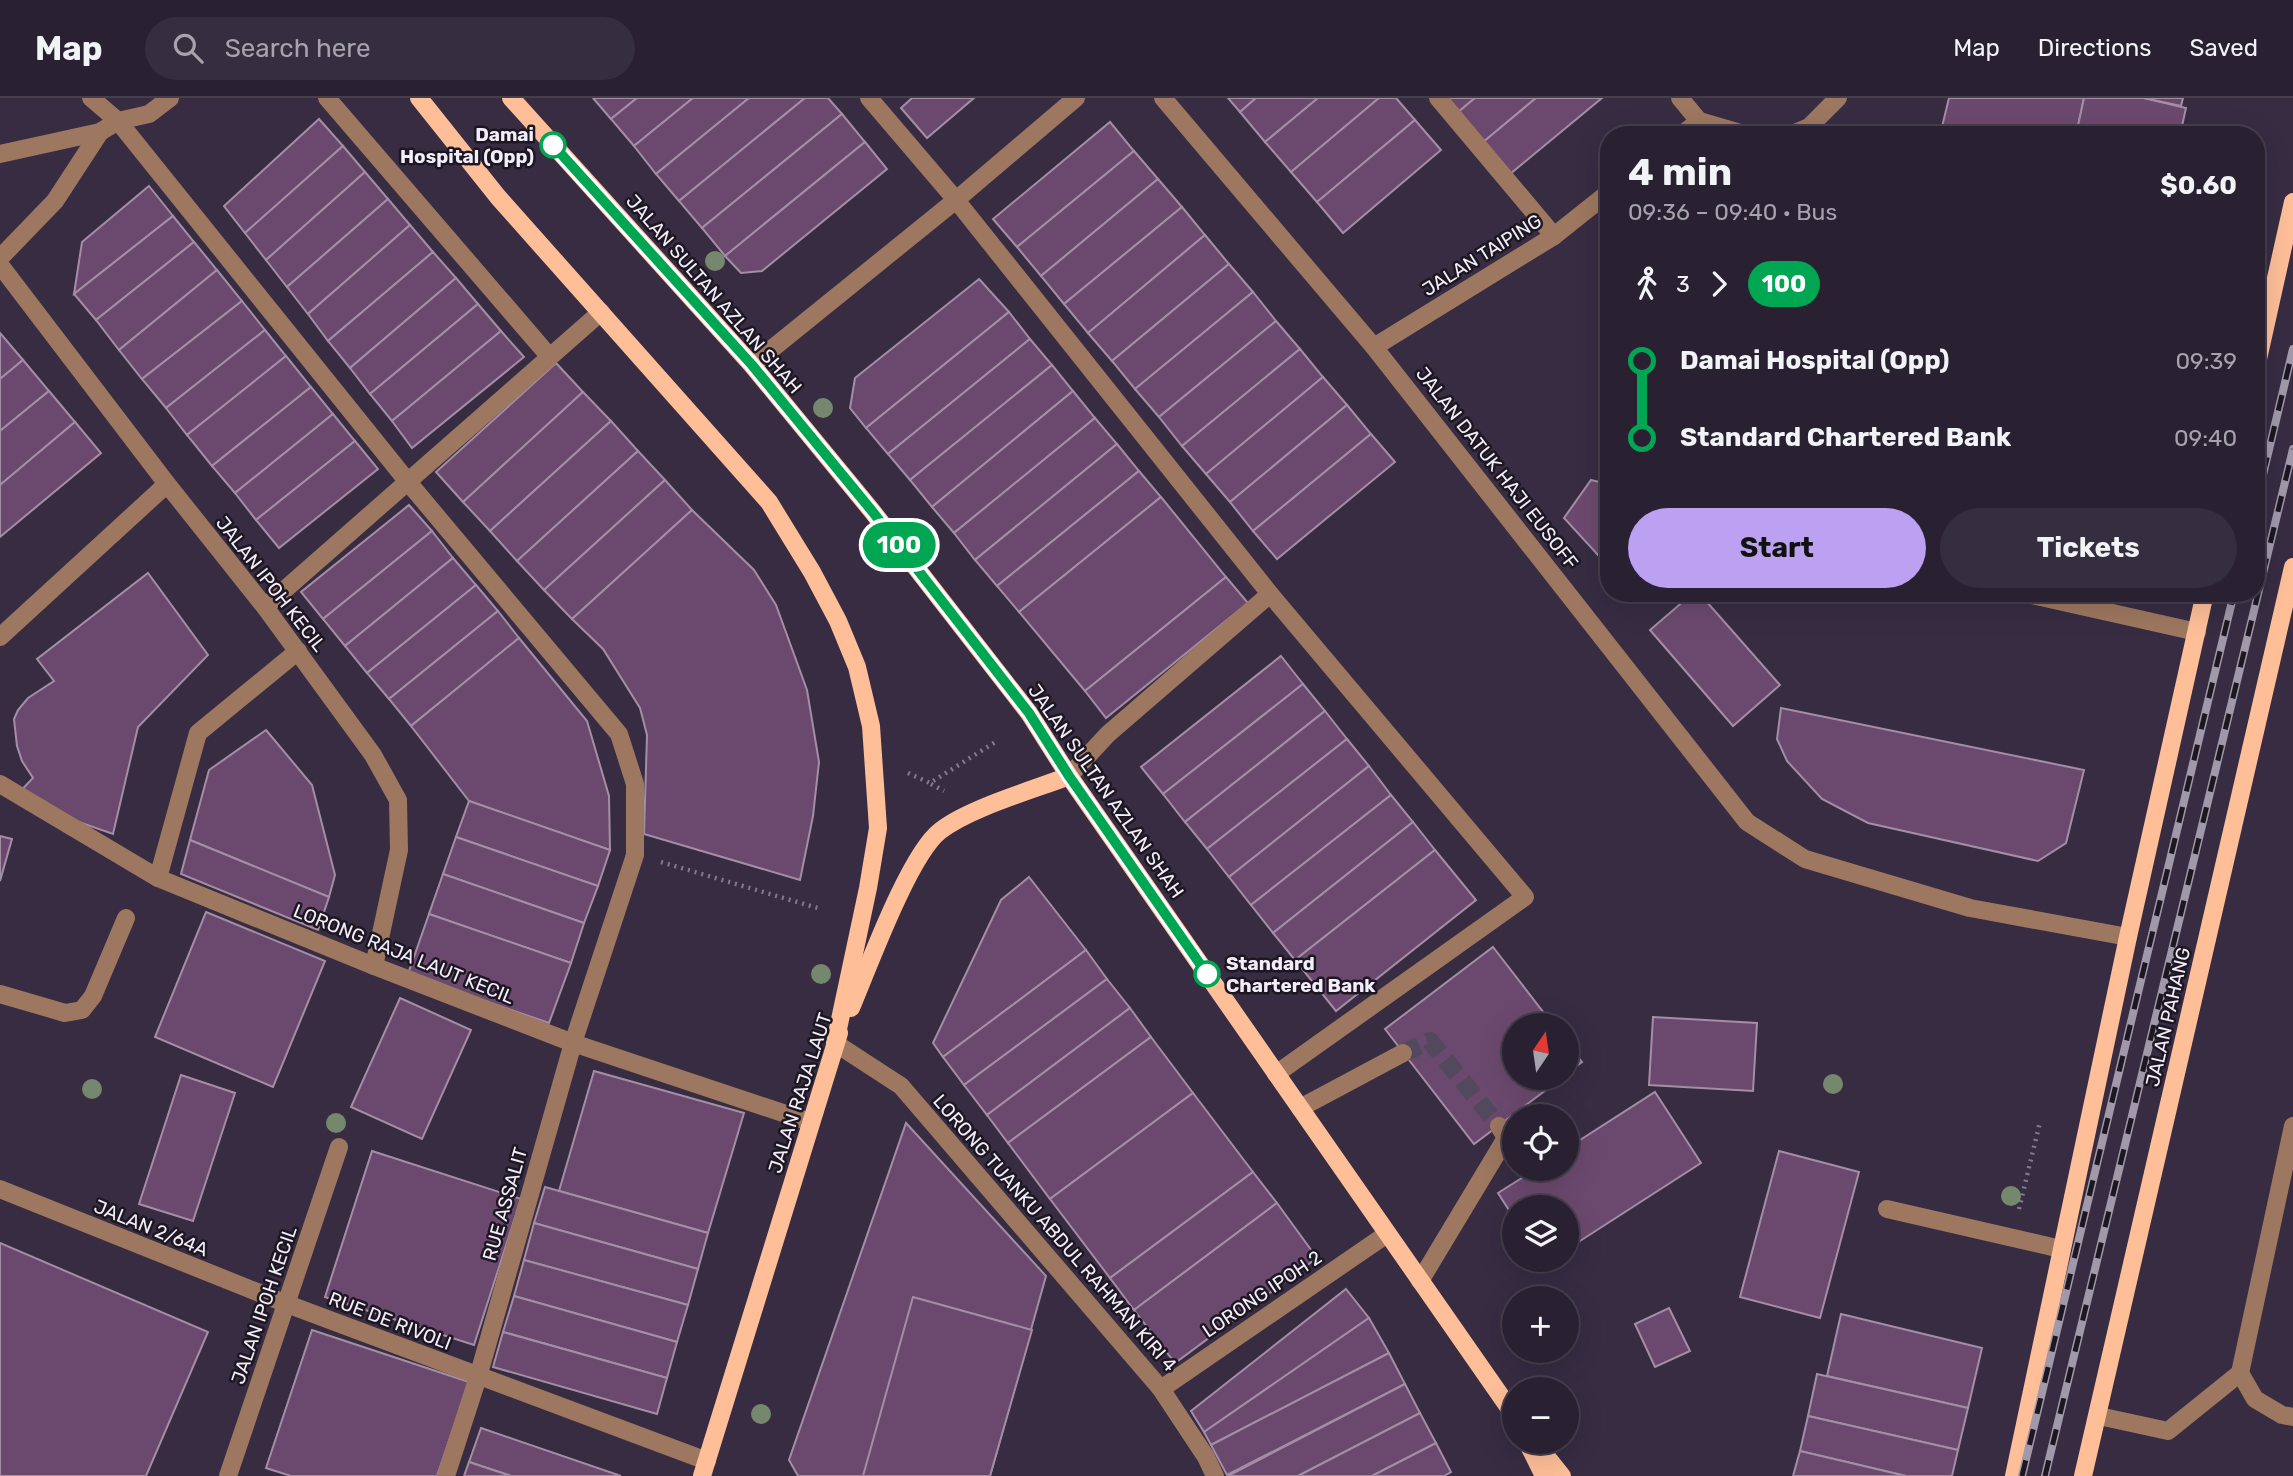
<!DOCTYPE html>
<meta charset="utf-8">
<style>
body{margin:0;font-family:Rubik,sans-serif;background:#352e3e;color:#f1f3f6;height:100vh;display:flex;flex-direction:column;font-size:26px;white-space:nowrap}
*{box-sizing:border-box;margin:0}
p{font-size:23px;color:#a5a3ac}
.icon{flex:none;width:38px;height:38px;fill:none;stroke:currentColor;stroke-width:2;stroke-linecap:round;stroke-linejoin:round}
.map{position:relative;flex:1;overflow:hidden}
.panel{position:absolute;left:1600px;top:28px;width:665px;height:476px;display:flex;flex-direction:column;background:#292132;border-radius:28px;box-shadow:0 7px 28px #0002,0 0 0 2px #453e4d}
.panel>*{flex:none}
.badge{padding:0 14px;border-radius:23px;font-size:24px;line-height:46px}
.needle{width:46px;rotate:13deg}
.buttons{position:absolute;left:1502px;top:915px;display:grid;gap:14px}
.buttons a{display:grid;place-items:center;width:77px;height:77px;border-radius:50%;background:#292132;box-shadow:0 7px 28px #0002,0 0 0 2px #453e4d;font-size:35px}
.map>.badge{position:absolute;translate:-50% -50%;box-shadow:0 0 0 4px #fff}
.legs{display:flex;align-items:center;gap:10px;height:77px;padding:0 28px;font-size:23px}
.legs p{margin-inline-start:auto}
.overview{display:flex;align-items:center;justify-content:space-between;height:119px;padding:0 28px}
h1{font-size:38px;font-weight:700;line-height:52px}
.primary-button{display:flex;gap:14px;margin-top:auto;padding:14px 28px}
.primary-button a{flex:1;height:80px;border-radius:42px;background:#bca0f2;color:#111;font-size:28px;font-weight:700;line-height:80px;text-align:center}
.primary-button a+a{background:#352e3e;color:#f1f3f6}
ul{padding:0 28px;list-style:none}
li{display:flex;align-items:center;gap:24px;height:77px;font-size:26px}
li i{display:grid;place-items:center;width:10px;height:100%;margin:0 9px;background:currentColor}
li i::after{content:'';width:18px;height:18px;margin:-9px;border:5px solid;border-radius:50%;background:#292132}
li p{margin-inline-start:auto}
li:first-child i{background:linear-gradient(#0000 50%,currentColor 0)}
li:last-child i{background:linear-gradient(currentColor 50%,#0000 0)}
header{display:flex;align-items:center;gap:42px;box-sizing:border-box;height:98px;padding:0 35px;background:#292132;border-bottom:2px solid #453e4d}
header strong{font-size:33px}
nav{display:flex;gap:38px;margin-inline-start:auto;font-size:24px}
.search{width:490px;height:63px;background:#352e3e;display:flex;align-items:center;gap:18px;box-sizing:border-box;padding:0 24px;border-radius:38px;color:#a5a3ac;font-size:26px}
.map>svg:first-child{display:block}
.building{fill:#6b496e;stroke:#a38ea5;stroke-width:2}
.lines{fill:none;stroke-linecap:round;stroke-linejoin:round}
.minor-tunnel{stroke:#53495e;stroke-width:18;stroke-dasharray:18 9;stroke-linecap:butt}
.path{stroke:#82798c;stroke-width:4.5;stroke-dasharray:2 5;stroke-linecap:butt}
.minor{stroke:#9d775f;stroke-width:18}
.major{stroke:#fdbe98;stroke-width:18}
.rail-casing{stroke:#a198aa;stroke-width:8}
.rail{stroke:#1c1721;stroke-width:5;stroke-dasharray:16;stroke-linecap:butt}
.tree{fill:#75876d}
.line-1-casing{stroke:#fff;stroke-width:16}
.line-1{stroke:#00a651;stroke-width:10}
.stop-1-dot{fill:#fff;stroke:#00a651;stroke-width:3.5}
.labels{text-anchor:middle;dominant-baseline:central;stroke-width:5;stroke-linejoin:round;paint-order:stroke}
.stop-label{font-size:19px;font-weight:bold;fill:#f3edfb;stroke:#1c1721;text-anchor:end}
.street-label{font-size:19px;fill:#f3edfb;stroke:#1c1721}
</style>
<header>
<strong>Map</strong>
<div class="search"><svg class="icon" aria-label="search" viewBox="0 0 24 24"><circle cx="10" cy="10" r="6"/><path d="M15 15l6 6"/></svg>Search here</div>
<nav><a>Map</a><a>Directions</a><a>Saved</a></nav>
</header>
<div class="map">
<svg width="2293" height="1378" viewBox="0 0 2293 1378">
<rect width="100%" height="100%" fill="#372c42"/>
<g class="building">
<polygon points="593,0 637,0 611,21"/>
<polygon points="637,0 693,0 634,48 611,21"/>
<polygon points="693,0 749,0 656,76 634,48"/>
<polygon points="749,0 805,0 679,103 656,76"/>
<polygon points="805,0 828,0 842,16 702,130 679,103"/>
<polygon points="912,0 974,0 927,40 901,10"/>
<polygon points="1228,0 1256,0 1240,14"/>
<polygon points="1256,0 1318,0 1265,44 1240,14"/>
<polygon points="1318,0 1379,0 1291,74 1265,44"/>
<polygon points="1379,0 1396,0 1415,22 1317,104 1291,74"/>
<polygon points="1444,0 1475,0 1457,15"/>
<polygon points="1475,0 1536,0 1482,45 1457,15"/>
<polygon points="1536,0 1602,0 1510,76 1482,45"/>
<polygon points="1949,0 2084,0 2076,37 1940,37"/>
<polygon points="2084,0 2144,0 2186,10 2180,37 2076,37"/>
<polygon points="2144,0 2183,0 2181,8"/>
<polygon points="842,16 865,44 725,158 702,130"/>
<polygon points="319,21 343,48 245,135 224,108"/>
<polygon points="1415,22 1441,52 1343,135 1317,104"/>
<polygon points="1110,24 1134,53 1017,149 993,121"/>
<polygon points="865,44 887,71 762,173 741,175 725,158"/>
<polygon points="343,48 365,74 266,162 245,135"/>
<polygon points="1134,53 1158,81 1041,178 1017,149"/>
<polygon points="365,74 388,101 287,189 266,162"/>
<polygon points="1158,81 1182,109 1064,206 1041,178"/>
<polygon points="149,88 173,118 74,196 82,144"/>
<polygon points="388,101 410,127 308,216 287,189"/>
<polygon points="1182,109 1205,137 1088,235 1064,206"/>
<polygon points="173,118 194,144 96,222 74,196"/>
<polygon points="410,127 433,154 328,243 308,216"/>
<polygon points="1205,137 1229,166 1112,263 1088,235"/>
<polygon points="194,144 217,172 119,252 96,222"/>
<polygon points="433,154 456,180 350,270 328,243"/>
<polygon points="1229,166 1253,194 1135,291 1112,263"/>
<polygon points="217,172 242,203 142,281 119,252"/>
<polygon points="456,180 478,206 370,296 350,270"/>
<polygon points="979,181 1009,214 866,330 850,310 855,280"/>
<polygon points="1253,194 1276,223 1159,319 1135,291"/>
<polygon points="242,203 265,232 166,310 142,281"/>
<polygon points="478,206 501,233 392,323 370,296"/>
<polygon points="1009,214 1030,241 888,356 866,330"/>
<polygon points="1276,223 1300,251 1182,348 1159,319"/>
<polygon points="265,232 286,258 187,337 166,310"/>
<polygon points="501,233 524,259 412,350 392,323"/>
<polygon points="0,235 23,262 0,281"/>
<polygon points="1030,241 1052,267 910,382 888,356"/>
<polygon points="1300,251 1323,279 1206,376 1182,348"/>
<polygon points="286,258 311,289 212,368 187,337"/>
<polygon points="23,262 49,293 0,333 0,281"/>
<polygon points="556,265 583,294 463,404 436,374"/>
<polygon points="1052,267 1073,293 932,409 910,382"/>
<polygon points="1323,279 1347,307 1230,404 1206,376"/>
<polygon points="311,289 333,316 235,395 212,368"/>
<polygon points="49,293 75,324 0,387 0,333"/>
<polygon points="1073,293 1095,320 954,435 932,409"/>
<polygon points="583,294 611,323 490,433 463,404"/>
<polygon points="1347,307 1371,336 1253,433 1230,404"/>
<polygon points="333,316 355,343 256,422 235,395"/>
<polygon points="1095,320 1117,346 975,462 954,435"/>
<polygon points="611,323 638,353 517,463 490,433"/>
<polygon points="75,324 101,355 0,439 0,387"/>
<polygon points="1371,336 1395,364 1277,461 1253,433"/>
<polygon points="355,343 378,371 279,450 256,422"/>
<polygon points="1117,346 1139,373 997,488 975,462"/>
<polygon points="638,353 665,382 544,492 517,463"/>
<polygon points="1139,373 1161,399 1019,514 997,488"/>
<polygon points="665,382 692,412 572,521 544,492"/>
<polygon points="1591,382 1608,386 1608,383 1608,468 1564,420"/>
<polygon points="1161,399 1226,479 1085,593 1019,514"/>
<polygon points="409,407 432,433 323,521 301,494"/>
<polygon points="692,412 754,472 776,507 807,592 819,664 813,718 800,782 644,736 647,637 640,610 603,551 572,521"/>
<polygon points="432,433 453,460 345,548 323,521"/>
<polygon points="453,460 476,487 367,575 345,548"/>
<polygon points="148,475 208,557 138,629 113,736 13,701 33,680 22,663 17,648 14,621 18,612 28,600 54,583 37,561"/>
<polygon points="1226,479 1248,505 1106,620 1085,593"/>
<polygon points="476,487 498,513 389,601 367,575"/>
<polygon points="1693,495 1699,495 1780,587 1733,628 1650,532"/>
<polygon points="498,513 519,540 411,628 389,601"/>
<polygon points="519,540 587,623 609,698 610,752 469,703 411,628"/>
<polygon points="1281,558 1303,586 1163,696 1141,669"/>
<polygon points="1303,586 1325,613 1185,724 1163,696"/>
<polygon points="1781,610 2084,672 2066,745 2038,763 1868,725 1822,701 1787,663 1777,641"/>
<polygon points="1325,613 1347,641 1207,751 1185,724"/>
<polygon points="266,632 312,687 335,777 329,799 190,742 209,672"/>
<polygon points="1347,641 1369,668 1229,779 1207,751"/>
<polygon points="1369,668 1391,697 1251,807 1229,779"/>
<polygon points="1391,697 1413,724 1273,835 1251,807"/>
<polygon points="469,703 610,752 598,788 456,739"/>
<polygon points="1413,724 1435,752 1295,862 1273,835"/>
<polygon points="0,738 12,741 0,783"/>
<polygon points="456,739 598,788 584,825 443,776"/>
<polygon points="190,742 329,799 318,832 181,776"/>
<polygon points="1435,752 1476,802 1336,913 1295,862"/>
<polygon points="443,776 584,825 571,865 429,816"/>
<polygon points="1029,779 1086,852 943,959 933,945 1001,802"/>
<polygon points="206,814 325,863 273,989 155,939"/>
<polygon points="429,816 571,865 549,925 408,876"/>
<polygon points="1493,849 1554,928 1514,928 1514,980 1562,980 1474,1046 1385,931"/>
<polygon points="1086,852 1107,881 964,987 943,959"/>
<polygon points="1107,881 1130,910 987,1017 964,987"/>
<polygon points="400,900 471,932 422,1041 351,1009"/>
<polygon points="1130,910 1151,939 1008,1045 987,1017"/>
<polygon points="1653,919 1757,925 1753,993 1649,987"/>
<polygon points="1151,939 1193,995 1050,1101 1008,1045"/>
<polygon points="1566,943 1582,964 1566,976"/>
<polygon points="594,973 744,1015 708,1135 559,1093"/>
<polygon points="181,977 235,995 193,1123 139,1106"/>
<polygon points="1655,994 1701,1065 1566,1152 1566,1110 1514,1110 1514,1120 1498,1095 1536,1071 1566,1071 1566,1051"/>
<polygon points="1193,995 1253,1074 1110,1180 1050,1101"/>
<polygon points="906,1025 1046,1178 990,1378 798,1378 789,1362"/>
<polygon points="372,1053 521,1101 474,1247 325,1199"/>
<polygon points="1779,1053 1859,1074 1820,1220 1740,1199"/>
<polygon points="1253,1074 1277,1105 1134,1212 1110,1180"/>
<polygon points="545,1089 708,1135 698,1171 534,1125"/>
<polygon points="1277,1105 1317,1160 1175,1265 1134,1212"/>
<polygon points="534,1125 698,1171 688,1207 524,1162"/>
<polygon points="0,1145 208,1234 146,1378 0,1378"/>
<polygon points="524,1162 688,1207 677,1244 514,1198"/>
<polygon points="1346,1191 1369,1220 1204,1334 1191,1313"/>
<polygon points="514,1198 677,1244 667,1280 503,1234"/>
<polygon points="913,1199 1032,1232 990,1378 863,1378"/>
<polygon points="1669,1210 1690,1253 1655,1269 1635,1226"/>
<polygon points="1841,1216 1982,1250 1968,1310 1827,1278"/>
<polygon points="1369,1220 1389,1255 1211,1347 1204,1334"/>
<polygon points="312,1232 469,1284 437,1378 291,1378 266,1370"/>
<polygon points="503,1234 667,1280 657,1316 493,1269"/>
<polygon points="1389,1255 1405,1286 1227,1377 1211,1347"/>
<polygon points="1817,1276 1968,1310 1958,1352 1808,1318"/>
<polygon points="1405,1286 1420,1315 1298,1378 1228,1378"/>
<polygon points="1420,1315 1436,1345 1372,1378 1298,1378"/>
<polygon points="1808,1318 1958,1352 1952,1378 1906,1378 1800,1353"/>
<polygon points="481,1330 621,1378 511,1378 469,1364"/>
<polygon points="1436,1345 1451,1374 1444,1378 1372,1378"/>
<polygon points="1800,1353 1906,1378 1793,1378"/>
<polygon points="469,1364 511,1378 464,1378"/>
</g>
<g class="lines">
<polyline class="minor-tunnel" points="1403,955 1430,943 1499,1028"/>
<g class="path">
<polyline points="908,675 930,685 997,643"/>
<polyline points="931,686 944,693"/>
<polyline points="661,764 821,811"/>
<polyline points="2019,1111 2040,1024"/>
</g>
<g class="minor">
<polyline points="91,0 118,23 408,384 619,636 635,686 635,757 573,945 478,1279 446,1378"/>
<polyline points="327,0 549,258"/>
<polyline points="869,0 956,102 1270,496 1525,799 1276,976"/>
<polyline points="1163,0 1374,249 1747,724 1805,761 1970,810 2128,839"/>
<polyline points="1438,0 1554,138"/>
<polyline points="1680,0 1699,23"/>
<polyline points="1681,37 1699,23 1747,37"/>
<polyline points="1790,37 1809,29 1838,0"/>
<polyline points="0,56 100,34 118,23 149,16 170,0"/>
<polyline points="0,160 55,103 100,34"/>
<polyline points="0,167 167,386 265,509 373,657 398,702 399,752 374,868"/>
<polyline points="1374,249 1554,138 1608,95"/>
<polyline points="752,267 956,102 1076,0"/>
<polyline points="2023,495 2197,534"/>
<polyline points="265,509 601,214"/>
<polyline points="0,539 167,386"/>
<polyline points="1069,678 1108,636 1270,496"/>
<polyline points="0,686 158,780 374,868 573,945 810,1024"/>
<polyline points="158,780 198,635 298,553"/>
<polyline points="0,896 65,915 82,912 93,898 126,820"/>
<polyline points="835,945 901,988 1161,1291 1206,1359 1215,1378"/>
<polyline points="1300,1010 1403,955"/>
<polyline points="0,1091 287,1206 707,1363"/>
<polyline points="1887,1111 2061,1151"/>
<polyline points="1420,1183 1506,1040 1499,1028"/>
<polyline points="2240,1275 2255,1301 2282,1317 2293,1319"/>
<polyline points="1161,1291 1387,1136"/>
<polyline points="2099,1318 2168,1333 2240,1275 2293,1028"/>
<polyline points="228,1378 339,1049"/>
</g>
<g class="major">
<polyline points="419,0 498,99 769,404 812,474 838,523 857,569 871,628 878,730 868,790 835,945"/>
<polyline points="511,0 752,267 872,413 1029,615 1069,678 1514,1317"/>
<polyline points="2256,270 2293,104"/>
<path d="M 851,910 C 868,870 909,757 940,733 C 969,710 1033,692 1069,678"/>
<polyline points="1535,1344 1562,1378"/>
<polyline points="1530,1350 1544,1378"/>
<polyline points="702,1378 839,935"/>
<polyline points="2014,1378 2128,839 2205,495"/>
<polyline points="2083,1378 2293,469"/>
</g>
<g class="rail-casing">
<g id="rail">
<polyline points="2256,406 2293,251"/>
<polyline points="2022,1378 2234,495"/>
<polyline points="2045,1378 2293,351"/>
</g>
</g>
<use href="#rail" class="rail"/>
</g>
<g class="tree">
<circle cx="715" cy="163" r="10"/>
<circle cx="823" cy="310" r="10"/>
<circle cx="821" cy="876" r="10"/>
<circle cx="1833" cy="986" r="10"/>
<circle cx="92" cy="991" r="10"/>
<circle cx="336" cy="1025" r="10"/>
<circle cx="2011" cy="1098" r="10"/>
<circle cx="761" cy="1316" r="10"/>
</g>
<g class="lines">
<g class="line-1-casing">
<polyline id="line-1" points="553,47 752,267 872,413 1029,615 1069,678 1207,876"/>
</g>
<use href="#line-1" class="line-1"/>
</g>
<g class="stop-1-dot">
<circle cx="553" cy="47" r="12"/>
<circle cx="1207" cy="876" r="12"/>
</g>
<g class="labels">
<g class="stop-label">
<text x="534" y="36">Damai<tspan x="534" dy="22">Hospital (Opp)</tspan></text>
<text x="1226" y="865" text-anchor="start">Standard<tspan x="1226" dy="22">Chartered Bank</tspan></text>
</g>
<g class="street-label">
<text transform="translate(1482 157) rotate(-32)">JALAN TAIPING</text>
<text transform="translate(714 196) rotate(49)">JALAN SULTAN AZLAN SHAH</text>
<text transform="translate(1497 370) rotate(52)">JALAN DATUK HAJI EUSOFF</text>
<text transform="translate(271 486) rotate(52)">JALAN IPOH KECIL</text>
<text transform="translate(1106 693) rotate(55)">JALAN SULTAN AZLAN SHAH</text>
<text transform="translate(404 856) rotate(22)">LORONG RAJA LAUT KECIL</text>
<text transform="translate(2168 919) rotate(-77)">JALAN PAHANG</text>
<text transform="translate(800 995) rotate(-72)">JALAN RAJA LAUT</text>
<text transform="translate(505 1106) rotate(-74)">RUE ASSALIT</text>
<text transform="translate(151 1130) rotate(22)">JALAN 2/64A</text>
<text transform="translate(1055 1135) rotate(49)">LORONG TUANKU ABDUL RAHMAN KIRI 4</text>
<text transform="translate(1262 1196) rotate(-34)">LORONG IPOH 2</text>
<text transform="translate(264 1207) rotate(-71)">JALAN IPOH KECIL</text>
<text transform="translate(390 1223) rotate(21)">RUE DE RIVOLI</text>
</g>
</g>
</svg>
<div class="buttons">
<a><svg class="needle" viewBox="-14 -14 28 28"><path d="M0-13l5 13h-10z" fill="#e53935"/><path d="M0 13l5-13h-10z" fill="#a5a3ac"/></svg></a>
<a><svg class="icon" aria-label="locate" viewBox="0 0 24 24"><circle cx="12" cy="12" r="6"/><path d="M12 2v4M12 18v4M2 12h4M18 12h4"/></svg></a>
<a><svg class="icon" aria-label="layers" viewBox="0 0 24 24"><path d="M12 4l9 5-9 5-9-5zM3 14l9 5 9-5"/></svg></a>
<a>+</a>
<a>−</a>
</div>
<b class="badge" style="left:899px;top:447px;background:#00a651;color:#fff">100</b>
<section class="panel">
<div class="overview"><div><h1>4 min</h1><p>09:36 – 09:40 · Bus</p></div><b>$0.60</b></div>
<div class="legs"><svg class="icon" aria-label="walk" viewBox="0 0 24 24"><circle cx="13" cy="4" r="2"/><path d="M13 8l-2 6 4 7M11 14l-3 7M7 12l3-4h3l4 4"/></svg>3<svg class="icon" aria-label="forward" viewBox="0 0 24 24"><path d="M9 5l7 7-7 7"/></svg><b class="badge" style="background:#00a651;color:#fff">100</b></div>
<ul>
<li><i style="color:#00a651"></i><b>Damai Hospital (Opp)</b><p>09:39</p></li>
<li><i style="color:#00a651"></i><b>Standard Chartered Bank</b><p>09:40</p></li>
</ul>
<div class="primary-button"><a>Start</a><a>Tickets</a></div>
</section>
</div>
